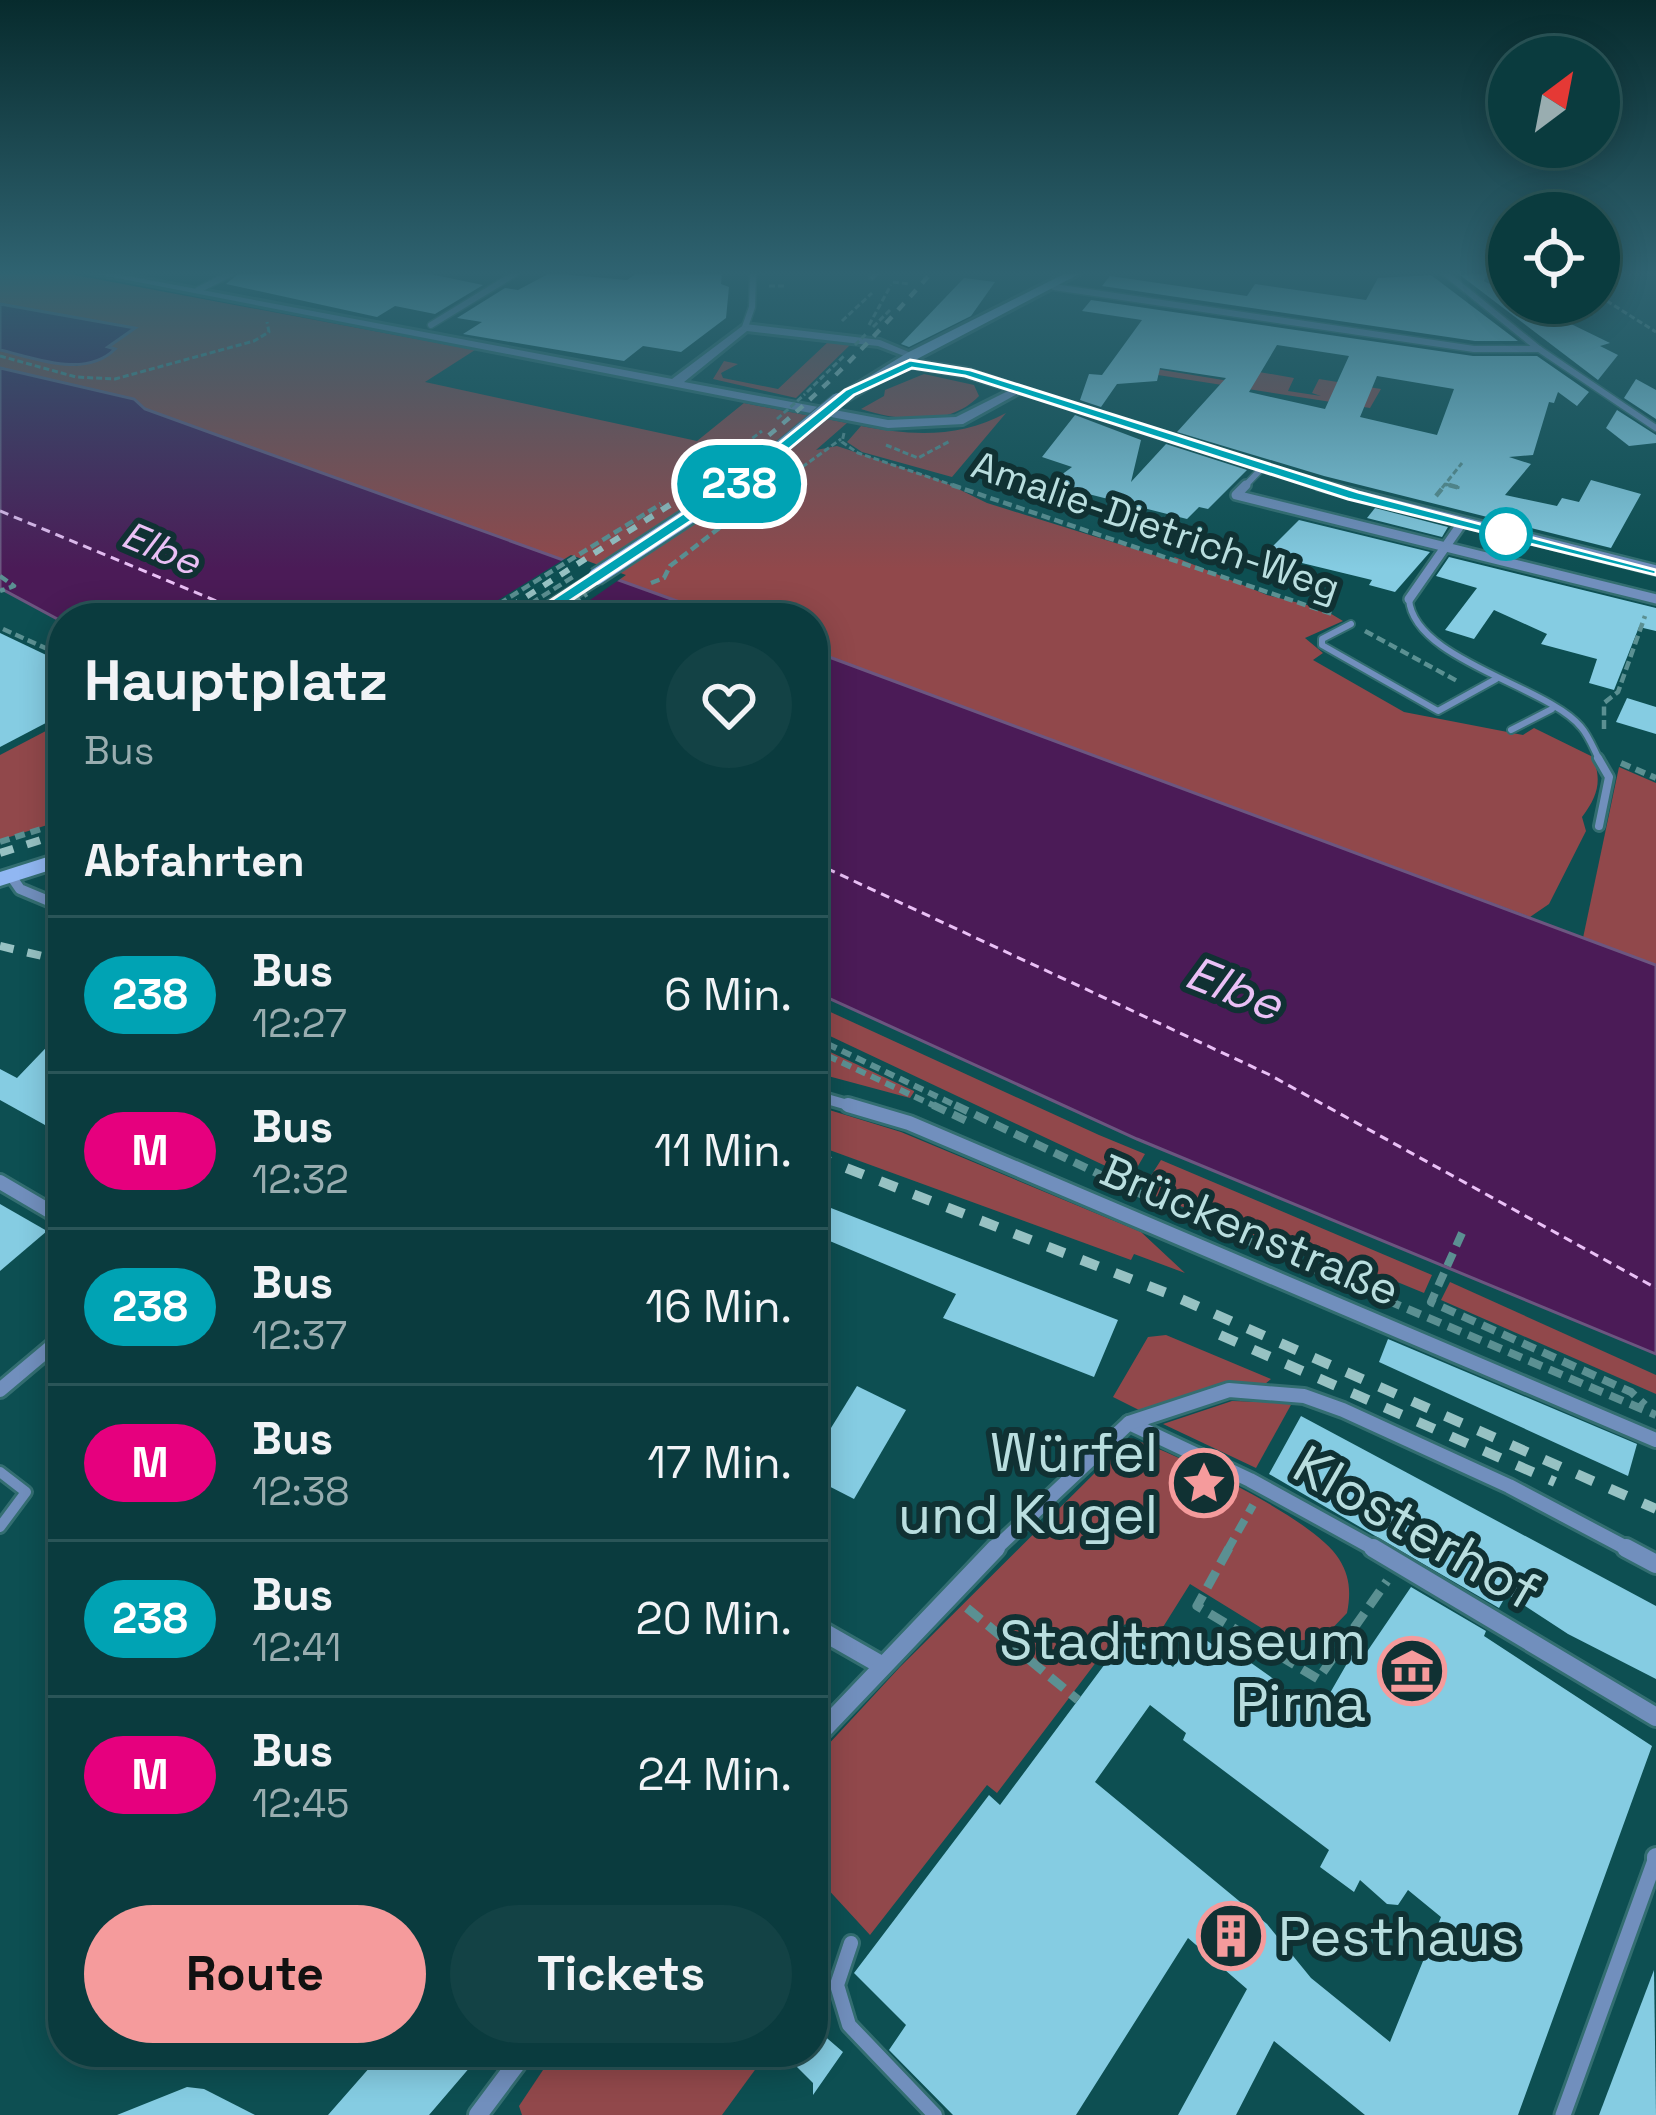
<!DOCTYPE html>
<html lang="de">
<meta charset="utf-8">
<style>
body{margin:0;font-family:"Space Grotesk",sans-serif;background:#134245;color:#f1f3f6;height:100vh;display:flex;flex-direction:column;font-size:45px;white-space:nowrap}
*{box-sizing:border-box;margin:0}
p{font-size:39px;color:#99adb0}
.icon{flex:none;width:66px;height:66px;fill:none;stroke:currentColor;stroke-width:2;stroke-linecap:round;stroke-linejoin:round}
.map{position:relative;flex:1;overflow:hidden}
.drawer{position:absolute;left:48px;top:603px;width:780px;height:1464px;display:flex;flex-direction:column;background:#0a3b3e;border-radius:48px;box-shadow:0 6px 30px #0003,0 0 0 3px #2a5558}
.drawer>*{flex:none}
.badge{padding:0 24px;border-radius:39px;font-size:42px;line-height:78px}
.needle{width:78px;rotate:32deg}
.buttons{position:absolute;left:1488px;top:36px;display:grid;gap:24px}
.buttons a{display:grid;place-items:center;width:132px;height:132px;border-radius:50%;background:#0a3b3e;box-shadow:0 6px 30px #0003,0 0 0 3px #2a5558;font-size:60px}
.map>.badge{position:absolute;translate:-50% -50%;box-shadow:0 0 0 6px #fff}
h2{padding:0 36px;font-size:45px;line-height:108px}
.round{display:grid;place-items:center;flex:none;width:126px;height:126px;border-radius:63px;background:#134245}
.headline{display:flex;align-items:center;justify-content:space-between;height:204px;padding:0 36px}
h1{font-size:57px;font-weight:800;line-height:90px}
.action{display:flex;gap:24px;margin-top:auto;padding:24px 36px}
.action a{flex:1;height:138px;border-radius:72px;background:#f59b9c;color:#111;font-size:48px;font-weight:800;line-height:138px;text-align:center}
.action a+a{background:#134245;color:#f1f3f6}
ul{padding:0;list-style:none}
li{display:flex;align-items:center;gap:36px;height:156px;padding:0 36px;border-top:3px solid #2a5558}
li div{flex:1}
li b{display:block;font-size:45px}
li em{font-style:normal}
li .badge{min-width:132px;font-weight:700;text-align:center}
.map>svg:first-child{display:block}
.green{fill:#91484b}
.water{fill:#4b1b57;stroke:#6c5680;stroke-width:3}
.pier{fill:#0d4f52}
.lines{fill:none;stroke-linecap:round;stroke-linejoin:round}
.ferry{stroke:#eac0f6;stroke-width:3;stroke-dasharray:9 6;stroke-linecap:butt}
.building{fill:#85cce2;fill-rule:evenodd}
.service-far4-casing{stroke:#336e71;stroke-width:8}
.service-far3-casing{stroke:#336e71;stroke-width:10}
.service-far2-casing{stroke:#336e71;stroke-width:14}
.service-far1-casing{stroke:#336e71;stroke-width:16}
.service-casing{stroke:#336e71;stroke-width:20}
.pedestrian-casing{stroke:#336e71;stroke-width:21}
.minor-far4-casing{stroke:#336e71;stroke-width:9}
.minor-far3-casing{stroke:#336e71;stroke-width:14}
.minor-far2-casing{stroke:#336e71;stroke-width:16}
.minor-far1-casing{stroke:#336e71;stroke-width:20}
.minor-casing{stroke:#336e71;stroke-width:24}
.tertiary-casing{stroke:#336e71;stroke-width:6}
.secondary-casing{stroke:#336e71;stroke-width:6}
.path-far4{stroke:#5b9092;stroke-width:3;stroke-dasharray:6 3;stroke-linecap:butt}
.path-far3{stroke:#5b9092;stroke-width:4.5;stroke-dasharray:9 4.5;stroke-linecap:butt}
.path-far2{stroke:#5b9092;stroke-width:6;stroke-dasharray:10 6;stroke-linecap:butt}
.path-far1{stroke:#5b9092;stroke-width:8;stroke-dasharray:14 8;stroke-linecap:butt}
.path{stroke:#5b9092;stroke-width:9;stroke-dasharray:18 9;stroke-linecap:butt}
.service-far4{stroke:#718fbd;stroke-width:4.5}
.service-far3{stroke:#718fbd;stroke-width:6}
.service-far2{stroke:#718fbd;stroke-width:8}
.service-far1{stroke:#718fbd;stroke-width:10}
.service{stroke:#718fbd;stroke-width:14}
.pedestrian{stroke:#718fbd;stroke-width:15}
.minor-far4{stroke:#718fbd;stroke-width:6}
.minor-far3{stroke:#718fbd;stroke-width:9}
.minor-far2{stroke:#718fbd;stroke-width:10}
.minor-far1{stroke:#718fbd;stroke-width:14}
.minor{stroke:#718fbd;stroke-width:18}
.tertiary{fill:#718fbd;fill-rule:evenodd}
.secondary{fill:#91b7f2;fill-rule:evenodd}
.rail-far3{stroke:#97c2c3;stroke-width:4.5;stroke-dasharray:9 9;stroke-linecap:butt}
.rail-far2{stroke:#97c2c3;stroke-width:6;stroke-dasharray:10 10;stroke-linecap:butt}
.rail-far1{stroke:#97c2c3;stroke-width:8;stroke-dasharray:14 14;stroke-linecap:butt}
.rail{stroke:#97c2c3;stroke-width:10;stroke-dasharray:18 18;stroke-linecap:butt}
.secondary-bridge-far1-casing{stroke:#336e71;stroke-width:16;stroke-linecap:butt}
.secondary-bridge-casing{stroke:#336e71;stroke-width:21;stroke-linecap:butt}
.path-bridge-far1{stroke:#5b9092;stroke-width:3;stroke-dasharray:6 3;stroke-linecap:butt}
.path-bridge{stroke:#5b9092;stroke-width:4.5;stroke-dasharray:9 4.5;stroke-linecap:butt}
.secondary-bridge-far1{stroke:#91b7f2;stroke-width:14}
.secondary-bridge{stroke:#91b7f2;stroke-width:16}
.line{fill:#00a3b4;stroke:#fff;stroke-width:3}
.stop-dot{fill:#fff;stroke:#00a3b4;stroke-width:6}
.labels{text-anchor:middle;dominant-baseline:central;stroke-width:12;stroke-linejoin:round;paint-order:stroke}
.far-street-label{font-size:39px;fill:#b9dedf;stroke:#103133}
.far-water-label{font-size:39px;font-style:italic;fill:#eac0f6;stroke:#103133}
.street-label{font-size:45px;fill:#b9dedf;stroke:#103133}
.water-label{font-size:48px;font-style:italic;fill:#eac0f6;stroke:#103133}
.near-poi-label{font-size:54px;fill:#b9dedf;stroke:#103133;text-anchor:end}
.near-street-label{font-size:54px;fill:#b9dedf;stroke:#103133}
</style>
<div class="map">
<svg width="1656" height="2115" viewBox="0 0 1656 2115">
<rect width="100%" height="100%" fill="#0d4f52"/>
<g class="green">
<path d="M 0,273 L 64,273 L 475,350 L 425,382 L 697,441 L 744,403 L 847,423 L 816,450 L 837,446 L 942,481 L 987,503 L 1170,560 L 1175,557 L 1267,595 L 1323,609 L 1343,621 L 1305,638 L 1323,653 L 1313,660 L 1404,712 L 1523,735 L 1534,728 L 1593,757 C 1602,781 1598,796 1582,817 L 1586,831 L 1549,904 L 1530,917 L 813,651 L 813,618 L 724,618 L 145,409 L 134,399 L 0,368 L 0,350 L 77,366 L 134,328 L 0,304 Z"/>
<polygon points="828,342 851,344 796,398 713,379 724,361 738,364 721,373 723,378 778,389"/>
<polygon points="1138,366 1229,381 1236,368 1294,378 1288,391 1321,396 1312,393 1319,379 1381,389 1370,408 1158,375"/>
<path d="M 924,374 L 974,385 L 979,396 C 950,427 898,421 861,409 L 884,396 L 885,390 Z"/>
<path d="M 1006,413 L 952,477 L 862,452 L 847,442 L 861,426 C 912,436 960,438 1006,413 Z"/>
<polygon points="63,722 63,820 0,840 0,755"/>
<polygon points="1619,767 1656,783 1656,965 1583,938"/>
<polygon points="813,1004 1099,1135 1145,1154 1131,1178 813,1028"/>
<polygon points="813,1044 914,1091 914,1092 910,1098 813,1072"/>
<polygon points="813,1105 901,1132 1141,1232 1185,1273 1134,1254 1131,1260 813,1144"/>
<polygon points="1161,1160 1432,1275 1424,1293 1356,1265 1347,1273 1153,1195 1143,1188"/>
<polygon points="1450,1282 1656,1375 1656,1394 1441,1300"/>
<polygon points="1166,1335 1271,1379 1265,1384 1223,1382 1141,1411 1113,1397 1148,1337"/>
<polygon points="1232,1401 1292,1403 1256,1468 1163,1424"/>
<path d="M 1130,1438 C 1177,1454 1314,1518 1339,1559 C 1350,1576 1351,1593 1347,1613 L 1323,1638 L 1284,1642 L 1190,1584 L 1153,1643 L 1125,1624 L 997,1793 L 987,1785 L 870,1935 L 813,1873 L 813,1761 L 900,1667 Z"/>
<polygon points="555,2052 768,2052 722,2115 522,2115 519,2106"/>
</g>
<g class="water">
<path d="M 0,304 L 135,328 L 108,347 L 115,349 C 85,379 35,358 0,350 Z"/>
<polygon points="0,368 134,399 145,409 724,618 63,618 63,622 0,588"/>
<polygon points="813,651 1656,965 1656,1354 1137,1139 813,991"/>
</g>
<polygon class="pier" points="571,555 626,575 564,618 469,618"/>
<g class="lines">
<g class="ferry">
<polyline points="0,511 257,618"/>
<polyline points="813,862 1268,1074 1656,1288"/>
</g>
</g>
<g class="building">
<polygon points="239,273 425,273 483,285 435,314 395,306 377,317 226,284"/>
<polygon points="550,273 627,280 637,273 722,273 721,284 729,287 726,318 681,352 643,346 624,361 463,334 482,322 457,318 505,288 518,290"/>
<polygon points="1487,273 1484,281 1509,294 1509,303 1528,303 1610,343 1600,346 1618,355 1598,380 1460,275"/>
<polygon points="1431,275 1518,341 1475,341 1102,286 1110,276 1247,296 1255,284 1366,300 1378,278"/>
<polygon points="964,278 995,282 971,316 909,347 901,344"/>
<path d="M 1091,300 L 1473,356 L 1537,356 L 1589,392 L 1577,406 L 1558,392 L 1554,403 L 1549,402 L 1533,455 L 1509,457 L 1531,464 L 1505,495 L 1557,506 L 1562,498 L 1579,502 L 1591,480 L 1641,494 L 1611,548 L 1324,476 L 1177,432 L 1226,378 L 1160,368 L 1157,381 L 1117,384 L 1101,407 L 1080,400 L 1089,374 L 1102,375 L 1142,320 L 1082,311 ZM 1277,345 L 1349,356 L 1325,409 L 1249,392 ZM 1377,376 L 1454,389 L 1437,435 L 1360,417 Z"/>
<polygon points="1636,379 1656,390 1656,419 1624,398"/>
<polygon points="1617,410 1656,435 1656,443 1629,446 1606,428"/>
<polygon points="1075,415 1141,440 1131,482 1166,444 1247,470 1208,509 1199,507 1187,519 1049,484 1072,467 1042,457"/>
<polygon points="1375,508 1448,527 1442,537 1367,518"/>
<polygon points="1299,520 1430,552 1395,592 1369,585 1372,580 1265,554"/>
<polygon points="1449,557 1656,608 1656,631 1639,627 1614,690 1589,683 1597,659 1541,644 1547,634 1494,610 1474,639 1445,630 1477,588 1436,576"/>
<polygon points="0,633 63,663 63,714 0,747"/>
<polygon points="1627,698 1656,707 1656,734 1616,722"/>
<polygon points="63,1030 63,1135 0,1100 0,1069 17,1078"/>
<polygon points="813,1201 1118,1320 1094,1377 943,1318 956,1294 813,1234"/>
<polygon points="0,1204 47,1231 0,1271"/>
<polygon points="1388,1339 1637,1444 1628,1476 1379,1362"/>
<polygon points="857,1386 906,1410 854,1499 813,1478 813,1457"/>
<polygon points="1301,1416 1656,1606 1656,1679 1568,1634 1507,1594 1499,1608 1269,1474"/>
<path d="M 1411,1587 L 1486,1631 L 1484,1636 L 1652,1746 L 1518,2115 L 1365,2115 L 1274,2041 L 1236,2115 L 1178,2115 L 1247,1989 L 1188,1938 L 1076,2115 L 953,2115 L 889,2050 L 906,2025 L 854,1973 L 989,1795 L 1000,1805 L 1128,1633 L 1173,1667 L 1196,1633 L 1233,1659 L 1237,1653 L 1275,1680 L 1273,1684 L 1306,1702 L 1314,1695 L 1326,1700 L 1353,1653 L 1362,1659 ZM 1150,1705 L 1186,1733 L 1183,1740 L 1329,1850 L 1320,1867 L 1354,1892 L 1360,1880 L 1387,1904 L 1398,1905 L 1408,1890 L 1441,1917 L 1390,2042 L 1311,1978 L 1267,1924 L 1095,1782 Z"/>
<polygon points="1654,1970 1656,2115 1599,2115 1624,2049"/>
<polygon points="813,2026 843,2052 813,2095 813,2083 782,2052 813,2052"/>
<polygon points="360,2052 483,2052 429,2115 328,2115 371,2066"/>
<polygon points="187,2087 204,2089 255,2115 117,2115"/>
</g>
<g class="lines">
<g class="service-far4-casing">
<polyline id="service-far4" points="872,277 876,273"/>
</g>
<g class="service-far3-casing">
<g id="service-far3">
<path d="M 1409,599 C 1413,660 1548,686 1581,727 C 1589,736 1594,750 1600,761"/>
<polyline points="1351,624 1322,639 1322,645 1438,711 1496,679"/>
<polyline points="1511,730 1552,709"/>
</g>
</g>
<g class="service-far2-casing">
<polyline id="service-far2" points="1598,758 1609,777 1599,826"/>
</g>
<g class="service-far1-casing">
<polyline id="service-far1" points="0,1472 26,1492 0,1527"/>
</g>
<g class="service-casing">
<polyline id="service" points="851,1943 837,1985 849,2025 935,2115"/>
</g>
<g class="pedestrian-casing">
<polyline id="pedestrian" points="1563,2115 1654,1863"/>
</g>
<g class="minor-far4-casing">
<g id="minor-far4">
<polyline points="1445,273 1539,349 1656,428"/>
<polyline points="1054,287 1474,349 1539,349"/>
<polyline points="198,290 232,273"/>
<polyline points="431,325 516,273"/>
<polyline points="745,327 752,307 753,273"/>
<polyline points="1020,389 1328,488"/>
<polyline points="1243,488 1264,466"/>
</g>
</g>
<g class="minor-far3-casing">
<g id="minor-far3">
<polyline points="1246,485 1236,495 1656,599"/>
<polyline points="1319,485 1656,570"/>
<polyline points="1409,599 1462,523"/>
</g>
</g>
<g class="minor-far2-casing">
<g id="minor-far2">
<polyline points="11,876 20,889 63,907"/>
<polyline points="813,1095 858,1108"/>
</g>
</g>
<g class="minor-far1-casing">
<g id="minor-far1">
<polyline points="848,1105 909,1123 1656,1440"/>
<polyline points="0,1182 63,1219"/>
<polyline points="0,1390 63,1337"/>
<polyline points="1129,1423 1250,1480 1379,1551"/>
<polyline points="993,1551 1129,1423 1229,1390 1304,1396 1343,1410 1509,1486 1632,1551"/>
</g>
</g>
<g class="minor-casing">
<g id="minor">
<polyline points="1373,1548 1656,1717"/>
<polyline points="1626,1548 1656,1564"/>
<polyline points="813,1626 883,1666"/>
<polyline points="813,1740 996,1548"/>
<polyline points="1656,1857 1656,1864"/>
<polyline points="478,2115 525,2052"/>
</g>
</g>
<g class="tertiary-casing">
<polygon id="tertiary" points="91,273 112,273 672,379 745,324 880,340 918,356 912,359 878,346 747,331 684,382 888,420 956,417 1010,390 965,376 906,366 904,364 910,360 967,369 1026,389 963,424 888,428"/>
</g>
<g class="secondary-casing">
<g id="secondary">
<polygon points="1066,273 1081,273 917,359 843,403 831,400 907,353"/>
<polygon points="596,572 604,577 602,581 544,618 523,618"/>
<polygon points="63,852 63,866 0,886 0,872"/>
</g>
</g>
<g class="path-far4">
<polyline points="893,282 909,284"/>
<polyline points="769,286 787,286"/>
<polyline points="1599,296 1656,332"/>
<polyline points="842,321 872,293"/>
<polyline points="869,325 891,285"/>
<polyline points="873,327 892,308"/>
<polyline points="0,356 76,377 115,379 254,341 269,332 267,322"/>
<polyline points="807,392 844,356"/>
<polyline points="844,433 842,442 858,453 961,488"/>
<polyline points="886,445 918,458 950,441"/>
<polyline points="1445,484 1460,488"/>
<polyline points="773,488 841,439"/>
<polyline points="1442,488 1462,463"/>
</g>
<g class="path-far3">
<polyline points="952,485 1332,614"/>
<polyline points="1449,485 1460,488"/>
<polyline points="1436,496 1445,485"/>
<polyline points="751,504 777,485"/>
<polyline points="0,576 14,586 0,591"/>
<polyline points="651,583 664,578 670,566 736,515"/>
<polyline points="3,629 63,656"/>
<polyline points="1365,631 1459,682"/>
<polyline points="1604,729 1604,703 1618,692 1645,616"/>
</g>
<g class="path-far2">
<polyline points="1621,763 1656,778"/>
<polyline points="0,842 63,822"/>
<polyline points="813,1037 961,1108"/>
<polyline points="813,1049 939,1108"/>
</g>
<g class="path-far1">
<polyline points="933,1105 971,1123"/>
<polyline points="955,1105 1151,1199"/>
<polyline points="1185,1214 1656,1415"/>
<polyline points="1462,1233 1431,1302 1631,1392 1645,1405"/>
<polyline points="1227,1551 1253,1505"/>
</g>
<g class="path">
<polyline points="1229,1548 1197,1606 1318,1679 1387,1581"/>
<polyline points="967,1608 1078,1700"/>
</g>
<use href="#service-far4" class="service-far4"/>
<use href="#service-far3" class="service-far3"/>
<use href="#service-far2" class="service-far2"/>
<use href="#service-far1" class="service-far1"/>
<use href="#service" class="service"/>
<use href="#pedestrian" class="pedestrian"/>
<use href="#minor-far4" class="minor-far4"/>
<use href="#minor-far3" class="minor-far3"/>
<use href="#minor-far2" class="minor-far2"/>
<use href="#minor-far1" class="minor-far1"/>
<use href="#minor" class="minor"/>
<use href="#tertiary" class="tertiary"/>
<use href="#secondary" class="secondary"/>
<path class="rail-far3" d="M 696,488 C 786,431 861,353 931,273"/>
<polyline class="rail-far2" points="493,618 701,485"/>
<g class="rail-far1">
<polyline points="0,853 63,833"/>
<polyline points="0,946 63,961"/>
</g>
<g class="rail">
<polyline points="813,1155 1174,1296 1656,1509"/>
<polyline points="1220,1335 1555,1482"/>
</g>
<g class="secondary-bridge-far1-casing">
<polyline id="secondary-bridge-far1" points="732,488 838,400"/>
</g>
<g class="secondary-bridge-casing">
<polyline id="secondary-bridge" points="596,577 736,485"/>
</g>
<g class="path-bridge-far1">
<polyline points="855,345 866,334"/>
<polyline points="777,419 805,394"/>
<polyline points="702,476 762,431"/>
</g>
<g class="path-bridge">
<polyline points="476,618 661,504"/>
<polyline points="508,618 576,575"/>
<polyline points="550,618 587,594"/>
</g>
<use href="#secondary-bridge-far1" class="secondary-bridge-far1"/>
<use href="#secondary-bridge" class="secondary-bridge"/>
</g>
<linearGradient id="sky" x2="0" y2="1"><stop stop-color="#072b2d"/><stop offset="0.48" stop-color="#2f6371"/><stop offset="1" stop-color="#2f6371" stop-opacity="0"/></linearGradient>
<rect width="1656" height="569" fill="url(#sky)"/>
<polygon class="line" points="910,360 971,370 1358,492 1656,570 1656,575 1348,499 965,376 912,368 854,395 746,485 538,622 524,618 735,479 845,390"/>
<defs>
<g id="sight-ring" transform="scale(3.45)"><circle r="9.5" fill="#103133" stroke="#f59b9c" stroke-width="1.5"/><path d="M0-6L1.8-2.2L6-1.7L2.9 1.2L3.7 5.4L0 3.3L-3.7 5.4L-2.9 1.2L-6-1.7L-1.8-2.2Z" fill="#f59b9c"/></g>
<g id="museum-ring" transform="scale(3.45)"><circle r="9.5" fill="#103133" stroke="#f59b9c" stroke-width="1.5"/><path d="M0-6L6-3V-2H-6V-3ZM-5-1h2V3h-2ZM-1-1h2V3h-2ZM3-1h2V3H3ZM-6 4H6V6H-6Z" fill="#f59b9c"/></g>
<g id="building-ring" transform="scale(3.45)"><circle r="9.5" fill="#103133" stroke="#f59b9c" stroke-width="1.5"/><path d="M-4-6H4V6H1V3H-1V6H-4ZM-2.5-4.3h1.7v1.8h-1.7ZM.8-4.3h1.7v1.8H.8ZM-2.5-1h1.7V.8h-1.7ZM.8-1h1.7V.8H.8Z" fill="#f59b9c"/></g>
</defs>
<g fill-rule="evenodd">
<use href="#sight-ring" x="1204" y="1483"/>
<use href="#museum-ring" x="1412" y="1671"/>
<use href="#building-ring" x="1231" y="1936"/>
</g>
<circle class="stop-dot" cx="1506" cy="534" r="24"/>
<g class="labels">
<g class="far-street-label">
<text transform="translate(1156 526) rotate(19)">Amalie-Dietrich-Weg</text>
</g>
<g class="far-water-label">
<text transform="translate(161 548) rotate(23)">Elbe</text>
</g>
<g class="street-label">
<text transform="translate(1250 1230) rotate(23)">Brückenstraße</text>
</g>
<g class="water-label">
<text transform="translate(1234 988) rotate(22)">Elbe</text>
</g>
<g class="near-poi-label">
<text x="1158" y="1452">Würfel<tspan x="1158" dy="62">und Kugel</tspan></text>
<text x="1366" y="1640">Stadtmuseum<tspan x="1366" dy="62">Pirna</tspan></text>
<text x="1278" y="1936" text-anchor="start">Pesthaus</text>
</g>
<g class="near-street-label">
<text transform="translate(1417 1528) rotate(30)">Klosterhof</text>
</g>
</g>
</svg>
<div class="buttons">
<a><svg class="needle" viewBox="-14 -14 28 28"><path d="M0-13l5 13h-10z" fill="#e53935"/><path d="M0 13l5-13h-10z" fill="#99adb0"/></svg></a>
<a><svg class="icon" aria-label="locate" viewBox="0 0 24 24"><circle cx="12" cy="12" r="6"/><path d="M12 2v4M12 18v4M2 12h4M18 12h4"/></svg></a>
</div>
<b class="badge" style="left:739px;top:484px;background:#00a3b4;color:#fff">238</b>
<section class="drawer">
<div class="headline"><div><h1>Hauptplatz</h1><p>Bus</p></div><a class="round"><svg class="icon" aria-label="heart" viewBox="0 0 24 24"><path d="M12 20l-8-8c-3-5 5-10 8-4 3-6 11-1 8 4z"/></svg></a></div>
<h2>Abfahrten</h2>
<ul>
<li><span class="badge" style="background:#00a3b4;color:#fff">238</span><div><b>Bus</b><p>12:27</p></div><em>6 Min.</em></li>
<li><span class="badge" style="background:#e6007e;color:#fff">M</span><div><b>Bus</b><p>12:32</p></div><em>11 Min.</em></li>
<li><span class="badge" style="background:#00a3b4;color:#fff">238</span><div><b>Bus</b><p>12:37</p></div><em>16 Min.</em></li>
<li><span class="badge" style="background:#e6007e;color:#fff">M</span><div><b>Bus</b><p>12:38</p></div><em>17 Min.</em></li>
<li><span class="badge" style="background:#00a3b4;color:#fff">238</span><div><b>Bus</b><p>12:41</p></div><em>20 Min.</em></li>
<li><span class="badge" style="background:#e6007e;color:#fff">M</span><div><b>Bus</b><p>12:45</p></div><em>24 Min.</em></li>
</ul>
<div class="action"><a>Route</a><a>Tickets</a></div>
</section>
</div>
